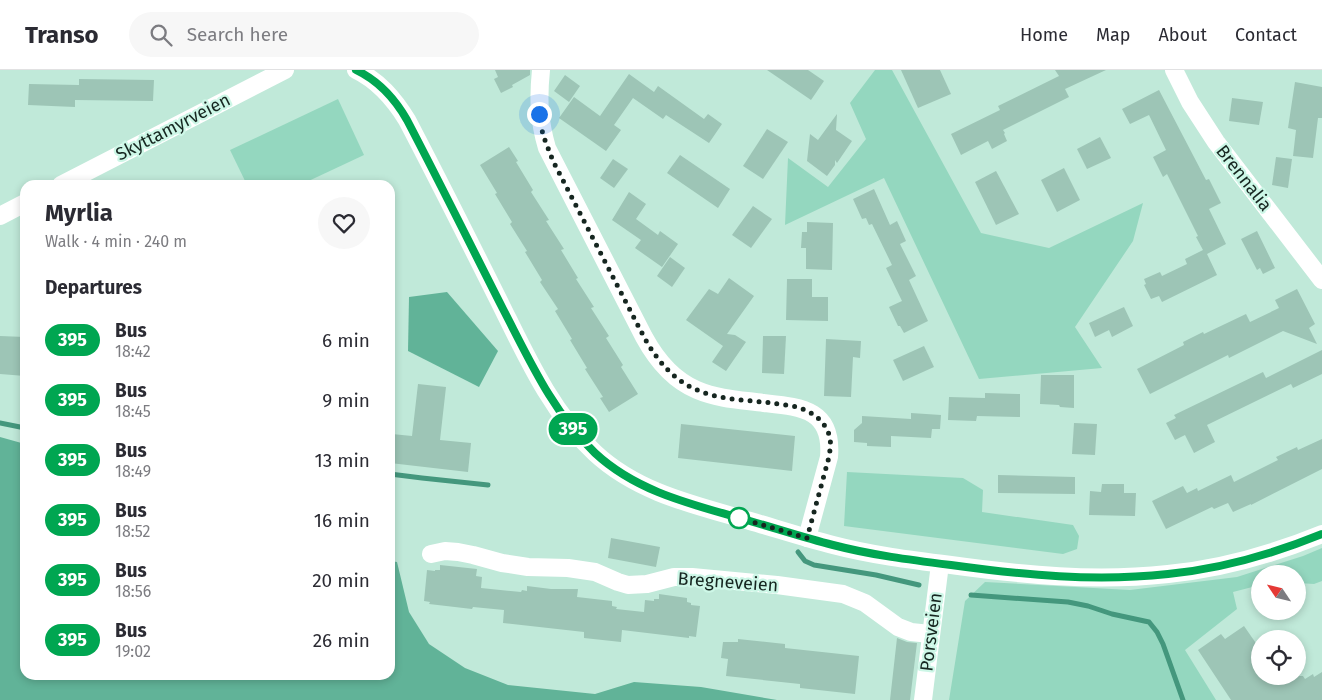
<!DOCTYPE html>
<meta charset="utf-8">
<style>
body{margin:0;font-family:"Fira Sans",sans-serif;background:#f7f7f7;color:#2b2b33;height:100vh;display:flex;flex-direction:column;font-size:19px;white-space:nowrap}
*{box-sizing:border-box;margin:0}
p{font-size:16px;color:#7c7c81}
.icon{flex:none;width:28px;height:28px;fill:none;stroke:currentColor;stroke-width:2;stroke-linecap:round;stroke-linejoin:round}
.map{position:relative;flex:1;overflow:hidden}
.details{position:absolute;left:20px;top:110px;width:375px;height:500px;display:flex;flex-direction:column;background:#fff;border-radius:15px;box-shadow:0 2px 8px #0003}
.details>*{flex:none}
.badge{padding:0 10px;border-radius:16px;font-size:18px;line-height:32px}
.needle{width:32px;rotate:305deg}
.tools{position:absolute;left:1251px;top:495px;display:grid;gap:10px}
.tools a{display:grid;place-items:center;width:55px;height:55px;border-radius:50%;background:#fff;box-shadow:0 2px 8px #0003;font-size:25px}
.you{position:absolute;width:25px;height:25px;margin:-12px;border:4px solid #fff;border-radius:50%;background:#1a73e8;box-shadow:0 0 0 8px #1a73e833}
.map>.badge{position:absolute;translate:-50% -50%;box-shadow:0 0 0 2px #fff}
h2{padding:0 25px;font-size:19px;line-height:45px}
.round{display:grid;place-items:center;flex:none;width:52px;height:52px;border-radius:26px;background:#f7f7f7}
.head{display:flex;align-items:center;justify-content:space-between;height:85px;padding:0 25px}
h1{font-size:24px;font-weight:700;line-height:38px}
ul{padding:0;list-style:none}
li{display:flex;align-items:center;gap:15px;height:60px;padding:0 25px}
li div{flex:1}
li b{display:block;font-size:19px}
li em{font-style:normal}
li .badge{min-width:55px;font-weight:700;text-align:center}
header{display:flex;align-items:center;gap:30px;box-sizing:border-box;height:70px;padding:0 25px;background:#fff;border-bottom:1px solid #e1e1e2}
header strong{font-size:24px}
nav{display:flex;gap:28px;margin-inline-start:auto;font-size:18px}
.search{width:350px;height:45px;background:#f7f7f7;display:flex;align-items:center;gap:12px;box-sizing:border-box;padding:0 18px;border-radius:28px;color:#7c7c81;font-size:19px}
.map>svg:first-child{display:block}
.green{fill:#94d7bf}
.forest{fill:#61b398}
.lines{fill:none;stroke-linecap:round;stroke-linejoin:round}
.stream{stroke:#44977d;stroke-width:5}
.building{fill:#9dc5b6}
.minor{stroke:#fff;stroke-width:18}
.line-casing{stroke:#fff;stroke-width:11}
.line{stroke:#00a651;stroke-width:8}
.walk{stroke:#162620;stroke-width:5;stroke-dasharray:0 9}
.stop-dot{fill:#fff;stroke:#00a651;stroke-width:2.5}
.labels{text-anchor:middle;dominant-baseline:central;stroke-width:4.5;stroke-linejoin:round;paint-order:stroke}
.street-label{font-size:18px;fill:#162620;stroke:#cdf7e7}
</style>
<header>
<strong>Transo</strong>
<div class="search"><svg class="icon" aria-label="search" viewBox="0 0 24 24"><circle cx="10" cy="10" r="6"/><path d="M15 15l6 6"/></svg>Search here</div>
<nav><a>Home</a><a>Map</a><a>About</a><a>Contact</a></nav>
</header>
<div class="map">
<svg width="1322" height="630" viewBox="0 0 1322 630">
<rect width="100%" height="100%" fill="#c0e9d9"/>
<g class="green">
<polygon points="875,0 892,0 981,163 1049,178 1143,133 1133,171 1075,257 1102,298 979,309 884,108 785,155 788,88 828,117 866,69 850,33"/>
<polygon points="338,29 364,85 300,115 247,115 230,80"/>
<polygon points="847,402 963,408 983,420 982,442 1073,455 1079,466 1077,479 1063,484 844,456"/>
<polygon points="1322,478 1322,511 1314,514 1298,513 1298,504 1260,504 1260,515 1233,522 1237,539 1185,580 1216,630 949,630 965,531 985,512 1130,520 1237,507 1303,486"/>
</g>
<g class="forest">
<polygon points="447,222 498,281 479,317 408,281 409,227"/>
<polygon points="0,367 25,374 25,605 390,605 390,491 397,492 409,542 429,574 465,598 508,615 595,624 634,612 701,617 777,630 0,630"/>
</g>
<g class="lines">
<g class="stream">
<polyline points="0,353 25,358"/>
<polyline points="390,404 422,408 488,415"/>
<polyline points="798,482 805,491 814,495 876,505 919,515"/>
<polyline points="971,525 1068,532 1088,536 1112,544 1149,552 1157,562 1163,574 1183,630"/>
</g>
</g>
<g class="building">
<polygon points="495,0 530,0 530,5 512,15 513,17 501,23 494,9 498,7"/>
<polygon points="767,0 808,0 824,11 811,30"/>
<polygon points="901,0 940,0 951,24 918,38"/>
<polygon points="1055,0 1106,0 1065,19 1069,27 1003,60 1005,63 1004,64 1007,71 992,79 988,71 961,85 951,64 1000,40 998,36 1059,6"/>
<polygon points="629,4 654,22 658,16 704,49 708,44 722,54 709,73 666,45 663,49 633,28 614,55 621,60 606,81 559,48 574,27 600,46"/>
<polygon points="565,5 580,16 569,32 554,21"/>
<polygon points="79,9 154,10 153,31 75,30 75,37 28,35 29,14 79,15"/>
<polygon points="1295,12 1322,17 1322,48 1318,48 1313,88 1293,86 1296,60 1288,58"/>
<polygon points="1159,20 1206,110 1209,109 1221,133 1209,139 1226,174 1207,184 1217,205 1162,232 1159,226 1151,229 1144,215 1146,214 1144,209 1160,202 1162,206 1187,194 1185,189 1203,180 1196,167 1198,166 1167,104 1163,107 1153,87 1166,80 1149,45 1130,54 1122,39"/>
<polygon points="1232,28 1263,32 1259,55 1229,51"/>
<polygon points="837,44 836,60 852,71 837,93 835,90 835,95 827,106 807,91 810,64 818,70"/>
<polygon points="767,59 788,72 763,109 743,96"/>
<polygon points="1100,67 1111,88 1087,99 1077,79"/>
<polygon points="509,77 518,91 516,92 533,120 531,122 549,150 546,151 564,179 561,180 578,208 576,209 594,237 591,238 609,266 606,268 623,295 621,297 638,324 609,342 600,328 603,327 585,299 587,298 570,270 572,269 555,241 558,239 540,212 542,210 525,182 527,181 510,154 512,152 495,124 497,123 480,95"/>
<polygon points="680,85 730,119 718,138 667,103"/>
<polygon points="1276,87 1292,89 1288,118 1272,115"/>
<polygon points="613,89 628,99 614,118 600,108"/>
<polygon points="1064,98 1080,130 1057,142 1041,110"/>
<polygon points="996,101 1019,144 996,155 975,112"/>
<polygon points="874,119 890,155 897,151 906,171 900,174 916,206 909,210 928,251 904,263 900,256 898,256 889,237 902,231 886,198 892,195 872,154 869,155 866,148 862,149 853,129"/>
<polygon points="629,122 646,134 636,149 658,165 660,161 678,174 662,197 635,178 641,170 612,150"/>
<polygon points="753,136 772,149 751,178 732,165"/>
<polygon points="807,152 833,153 832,200 806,199 806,178 801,178 802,162 807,162"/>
<polygon points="1257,161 1275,198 1263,204 1260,198 1257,200 1241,169"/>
<polygon points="670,187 685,198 672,217 657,206"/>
<polygon points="729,208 754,226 727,264 735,265 746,272 726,301 712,292 723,276 686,250 709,219 718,224"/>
<polygon points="787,209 812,209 812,227 828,227 828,251 786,250"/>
<polygon points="1297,219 1315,254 1309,258 1317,274 1283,261 1229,288 1228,285 1150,324 1137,299 1184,275 1183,272 1203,262 1204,264 1246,244 1250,252 1279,238 1275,230"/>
<polygon points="1124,237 1133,256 1112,267 1109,260 1095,267 1089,253"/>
<polygon points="0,266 25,267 25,306 0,304"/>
<polygon points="763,266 786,266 784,304 762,303"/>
<polygon points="826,269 861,271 860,288 853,287 851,327 824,326"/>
<polygon points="924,276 934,297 903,311 893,290"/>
<polygon points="1322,280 1322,304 1293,318 1291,314 1207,355 1215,372 1194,383 1185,365 1175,370 1166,353 1176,348 1174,345 1263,302 1266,308"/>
<polygon points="1041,305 1074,305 1074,338 1060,337 1059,335 1040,334"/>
<polygon points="418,314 446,317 440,370 471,373 468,402 390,393 392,364 412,366"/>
<polygon points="985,323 1020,324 1020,347 977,346 976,351 948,350 949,327 985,328"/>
<polygon points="911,343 941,345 940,359 932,359 931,368 891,366 891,377 867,376 867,373 854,372 854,360 862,353 862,346 911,349"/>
<polygon points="1074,353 1097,354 1095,385 1072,384"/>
<polygon points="681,354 795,366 792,401 678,388"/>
<polygon points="1322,369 1322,399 1251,435 1251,434 1233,442 1228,433 1214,439 1212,437 1166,459 1152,431 1183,416 1187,423 1197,418 1198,421 1231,405 1234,412 1278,390 1276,387 1297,377 1298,380"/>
<polygon points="998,405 1075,407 1075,424 998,423"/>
<polygon points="1102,414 1124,414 1124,423 1136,423 1135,446 1089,445 1090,421 1101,422"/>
<polygon points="611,468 660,477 656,497 608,488"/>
<polygon points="440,495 477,499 476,506 482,507 481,518 521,522 522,520 527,521 527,516 551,519 578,519 577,527 612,531 612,536 617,537 616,539 644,542 645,530 654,531 654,529 659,529 659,524 687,528 687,532 691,533 691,535 700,536 696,567 689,566 689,568 622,560 621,572 584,568 584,562 503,553 504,540 473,537 472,539 429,534 430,532 424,531 427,500 435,501 435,500 440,500"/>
<polygon points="1244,556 1260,579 1260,606 1303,606 1305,609 1313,604 1314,607 1322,602 1322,630 1231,630 1198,580 1221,564 1225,569"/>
<polygon points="897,568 907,572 917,573 910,630 890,630"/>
<polygon points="738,569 785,574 785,578 859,586 855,624 800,618 800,614 726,606 728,589 721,588 723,572 738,572"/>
</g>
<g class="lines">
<g class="minor">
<path d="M 356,0 C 379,11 394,29 407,50 C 438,109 468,169 498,229 C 525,283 550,341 595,383 C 638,423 695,435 750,451 C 778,459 805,468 833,475 C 871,485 911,490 951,495 C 1023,505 1095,512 1168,504 C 1220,499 1273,484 1322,464"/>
<path d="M 541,0 C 538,29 539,51 547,78 L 644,267 C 656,289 673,310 697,320 C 718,329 742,330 764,333 C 801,337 833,339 829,387 L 807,468"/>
<polyline points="1174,0 1190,32 1216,72 1322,210"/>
<polyline points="61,115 285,0"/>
<polyline points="0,146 25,133"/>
<polyline points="431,484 445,481 458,482 473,485 502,493 528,497 568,498 595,502 618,512 628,515 647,514 674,507 692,507 777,515 843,524 865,533 898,557 911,562 930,564"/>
<polyline points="923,630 940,494"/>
</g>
</g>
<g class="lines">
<g class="line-casing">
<path id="line" d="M 356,0 C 379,11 395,29 407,50 C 440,113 471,176 503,239 C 529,289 553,343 595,383 C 638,423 695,435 750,451 C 778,459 805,468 833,475 C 871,485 911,490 951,495 C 1023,505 1095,512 1168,504 C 1221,499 1273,484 1322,464"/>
</g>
<use href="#line" class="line"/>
<path class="walk" d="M 539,44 L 543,65 L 553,91 L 644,267 C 656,289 673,310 697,320 C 720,330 747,330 772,333 C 783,335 795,335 805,340 C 817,345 827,355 830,368 C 831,374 830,380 829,387 L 807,468 L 739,448"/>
</g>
<circle class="stop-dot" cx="739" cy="448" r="10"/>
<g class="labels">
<g class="street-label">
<text transform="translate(173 57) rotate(-27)">Skyttamyrveien</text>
<text transform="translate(1244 108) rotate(52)">Brennalia</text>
<text transform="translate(728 512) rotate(4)">Bregneveien</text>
<text transform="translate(931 562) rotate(-83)">Porsveien</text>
</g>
</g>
</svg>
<div class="tools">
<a><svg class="needle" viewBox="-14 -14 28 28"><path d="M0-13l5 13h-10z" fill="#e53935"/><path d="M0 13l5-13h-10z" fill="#7c7c81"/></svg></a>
<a><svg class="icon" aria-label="locate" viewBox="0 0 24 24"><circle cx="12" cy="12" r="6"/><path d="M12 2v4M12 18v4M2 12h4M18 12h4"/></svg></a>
</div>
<div class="you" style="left:539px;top:44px"></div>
<b class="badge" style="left:573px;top:359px;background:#00a651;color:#fff">395</b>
<section class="details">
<div class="head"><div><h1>Myrlia</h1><p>Walk · 4 min · 240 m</p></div><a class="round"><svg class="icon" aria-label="heart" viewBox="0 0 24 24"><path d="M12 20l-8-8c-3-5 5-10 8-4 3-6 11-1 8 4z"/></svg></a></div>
<h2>Departures</h2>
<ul>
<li><span class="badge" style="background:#00a651;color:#fff">395</span><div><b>Bus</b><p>18:42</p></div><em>6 min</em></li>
<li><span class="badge" style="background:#00a651;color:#fff">395</span><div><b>Bus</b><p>18:45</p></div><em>9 min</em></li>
<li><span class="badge" style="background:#00a651;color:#fff">395</span><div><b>Bus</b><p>18:49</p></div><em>13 min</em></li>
<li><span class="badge" style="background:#00a651;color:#fff">395</span><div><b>Bus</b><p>18:52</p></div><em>16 min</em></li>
<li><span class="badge" style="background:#00a651;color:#fff">395</span><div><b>Bus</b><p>18:56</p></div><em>20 min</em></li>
<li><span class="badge" style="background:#00a651;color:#fff">395</span><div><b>Bus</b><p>19:02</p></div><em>26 min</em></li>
</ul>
</section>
</div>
